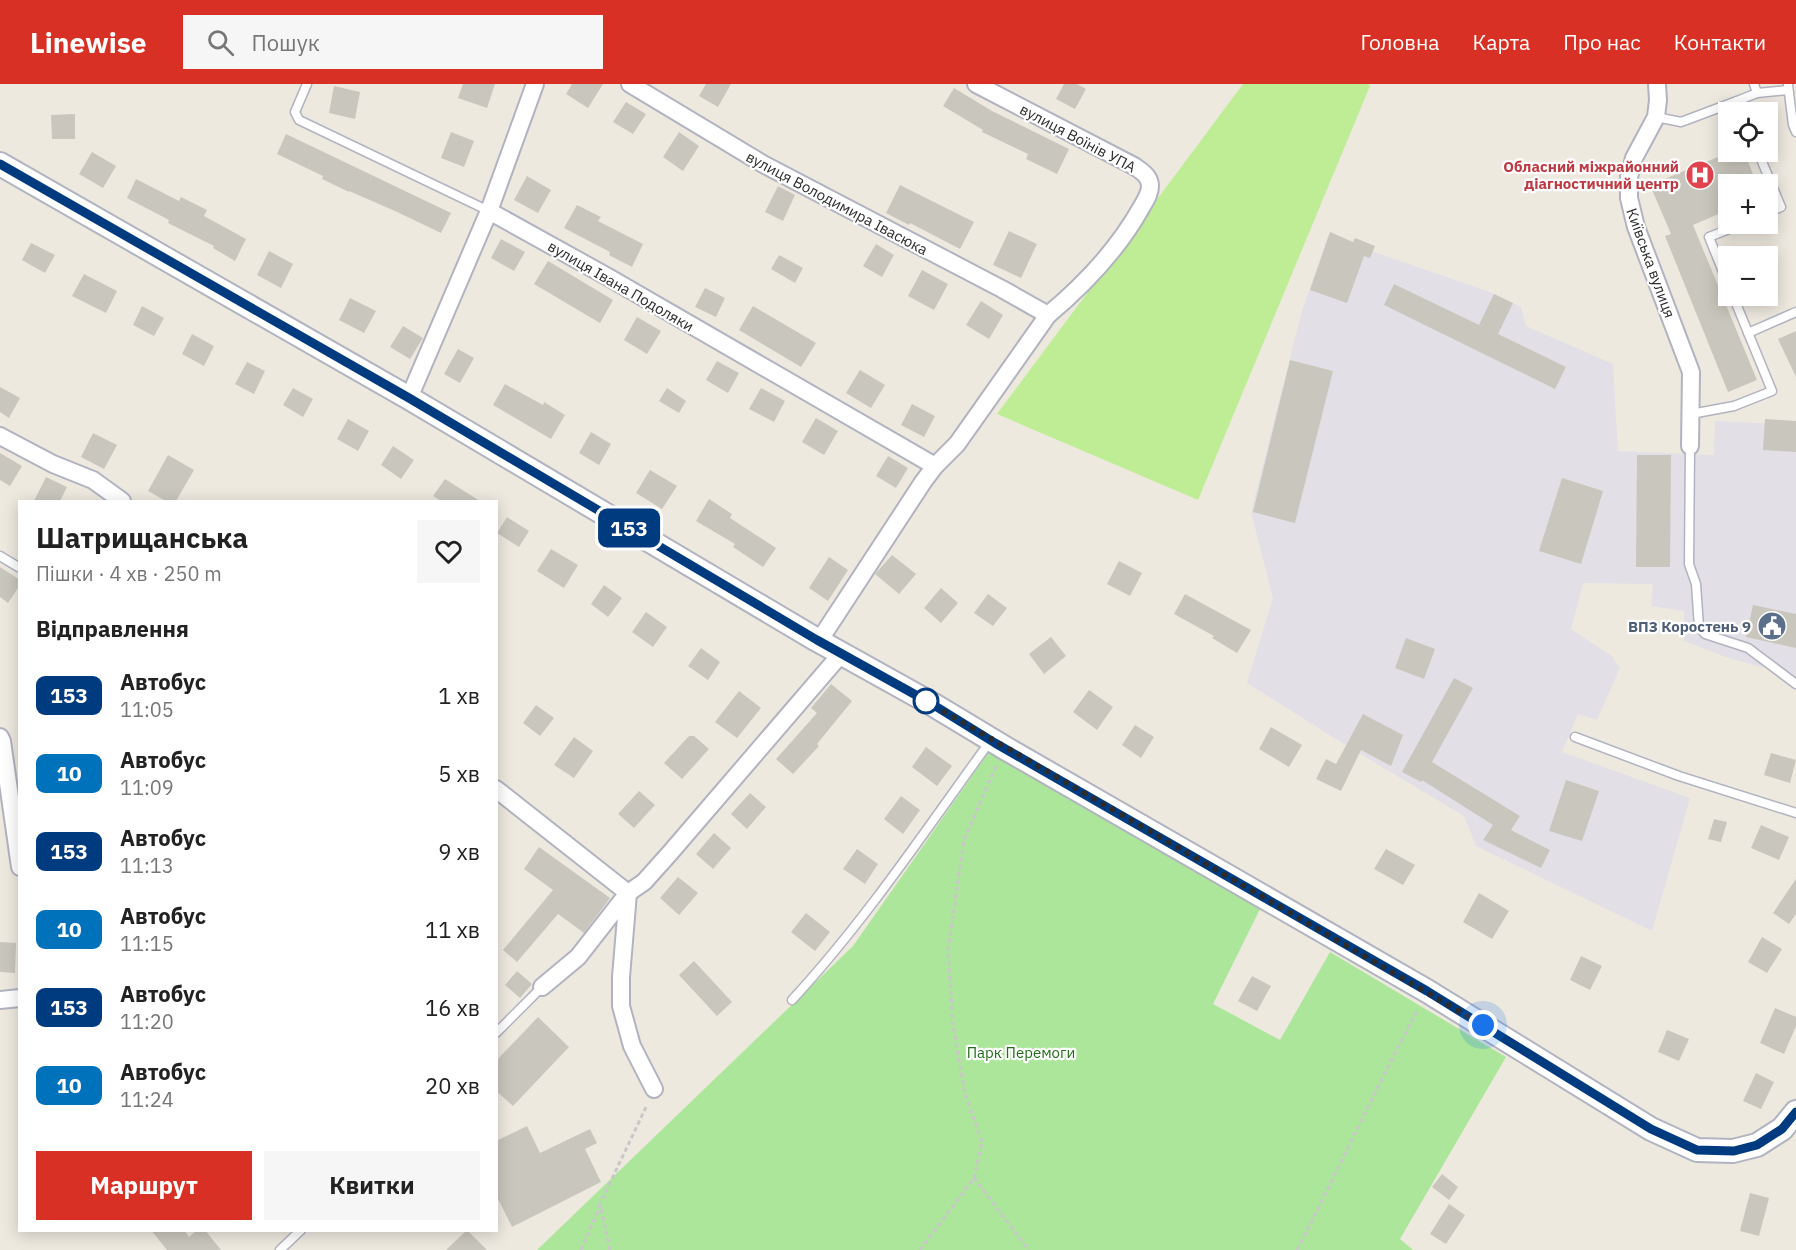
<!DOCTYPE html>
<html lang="uk">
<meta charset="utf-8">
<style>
body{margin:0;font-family:"IBM Plex Sans",sans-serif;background:#f6f6f6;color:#222;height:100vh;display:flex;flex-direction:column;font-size:22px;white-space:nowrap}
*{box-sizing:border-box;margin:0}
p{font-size:20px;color:#767676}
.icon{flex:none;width:33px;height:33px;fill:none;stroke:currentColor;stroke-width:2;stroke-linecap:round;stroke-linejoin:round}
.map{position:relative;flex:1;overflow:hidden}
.drawer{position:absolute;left:18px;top:416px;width:480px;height:732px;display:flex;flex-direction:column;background:#fff;border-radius:0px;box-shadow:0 3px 15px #0003}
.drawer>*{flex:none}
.badge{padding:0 12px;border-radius:9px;font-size:21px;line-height:39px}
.controls{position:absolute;left:1718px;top:18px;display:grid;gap:12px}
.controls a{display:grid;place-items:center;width:60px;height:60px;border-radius:0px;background:#fff;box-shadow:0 3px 15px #0003;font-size:30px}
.you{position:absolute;width:30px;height:30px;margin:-15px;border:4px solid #fff;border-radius:50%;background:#1a73e8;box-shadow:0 0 0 9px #1a73e833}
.map>.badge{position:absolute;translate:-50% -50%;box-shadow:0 0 0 3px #fff}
h2{padding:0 18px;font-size:22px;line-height:54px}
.round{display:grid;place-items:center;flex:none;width:63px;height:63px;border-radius:0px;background:#f6f6f6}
.head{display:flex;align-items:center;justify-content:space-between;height:102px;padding:0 18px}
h1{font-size:28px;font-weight:700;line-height:45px}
.primary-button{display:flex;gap:12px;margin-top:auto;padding:12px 18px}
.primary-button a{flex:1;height:69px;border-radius:0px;background:#d93025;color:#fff;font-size:24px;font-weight:700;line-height:69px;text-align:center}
.primary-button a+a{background:#f6f6f6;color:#222}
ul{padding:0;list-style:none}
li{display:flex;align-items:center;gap:18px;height:78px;padding:0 18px}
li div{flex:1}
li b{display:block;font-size:22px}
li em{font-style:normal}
li .badge{min-width:66px;font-weight:700;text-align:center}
header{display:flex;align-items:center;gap:36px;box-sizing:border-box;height:84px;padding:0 30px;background:#d93025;color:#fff}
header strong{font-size:28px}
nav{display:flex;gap:33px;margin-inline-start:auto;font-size:21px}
.search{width:420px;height:54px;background:#f6f6f6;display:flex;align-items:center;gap:15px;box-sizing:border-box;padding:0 21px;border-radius:0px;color:#767676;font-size:22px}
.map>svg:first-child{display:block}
.industrial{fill:#e2dfe7}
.green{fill:#abe69a}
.pitch{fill:#beed96}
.building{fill:#c9c7bd}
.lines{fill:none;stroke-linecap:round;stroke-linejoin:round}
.lane-casing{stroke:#b2b3c0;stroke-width:11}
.street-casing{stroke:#b2b3c0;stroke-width:20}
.secondary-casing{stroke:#b2b3c0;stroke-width:26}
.path{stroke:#c8c8c8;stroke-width:3;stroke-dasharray:4.5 3;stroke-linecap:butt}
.lane{stroke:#fff;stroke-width:8}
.street{stroke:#fff;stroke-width:16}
.secondary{stroke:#fff;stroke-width:22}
.line-casing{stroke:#fff;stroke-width:14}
.line{stroke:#003b80;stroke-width:9}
.walk{stroke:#2c2c2c;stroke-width:6;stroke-dasharray:0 10.8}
.stop-dot{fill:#fff;stroke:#003b80;stroke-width:3}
.labels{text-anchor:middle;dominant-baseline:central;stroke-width:4.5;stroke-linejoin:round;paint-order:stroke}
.street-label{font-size:15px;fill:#2c2c2c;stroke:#fff}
.health-label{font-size:15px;font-weight:bold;fill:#be3a42;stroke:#fff;text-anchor:end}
.service-label{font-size:15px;font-weight:bold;fill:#4e5e75;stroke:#fff;text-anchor:end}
.park-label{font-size:15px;fill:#216d19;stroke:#fff}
</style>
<header>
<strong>Linewise</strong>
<div class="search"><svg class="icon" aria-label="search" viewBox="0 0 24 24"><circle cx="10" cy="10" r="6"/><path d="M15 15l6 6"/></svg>Пошук</div>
<nav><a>Головна</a><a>Карта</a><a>Про нас</a><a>Контакти</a></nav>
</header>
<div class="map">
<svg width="1796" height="1166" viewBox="0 0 1796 1166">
<rect width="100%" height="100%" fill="#eee9df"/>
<polygon class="industrial" points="1328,152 1490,208 1521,223 1526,242 1613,280 1618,367 1714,371 1715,337 1796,341 1796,592 1728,574 1684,557 1684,527 1651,522 1653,500 1583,499 1571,545 1612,572 1620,584 1597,636 1578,630 1562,668 1690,714 1652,847 1476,762 1464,732 1347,662 1247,599 1273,514 1251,428 1302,227"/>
<polygon class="green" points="991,665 1260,825 1213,920 1280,956 1330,868 1506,973 1400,1155 1413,1166 537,1166 853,862"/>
<polygon class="pitch" points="1243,0 1368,0 1370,2 1198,416 997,330"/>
<g class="building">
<polygon points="463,0 495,0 487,24 458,14"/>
<polygon points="572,0 603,0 588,24 566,10"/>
<polygon points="706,0 731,0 718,23 699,12"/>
<polygon points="1064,0 1077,0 1086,5 1075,25 1056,15"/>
<polygon points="334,2 360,8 355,35 329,29"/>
<polygon points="954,4 992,27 1069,65 1057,90 1026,75 1028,70 982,48 983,46 943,22"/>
<polygon points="626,18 646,30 633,50 613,38"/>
<polygon points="75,30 75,55 52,55 51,31"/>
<polygon points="451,48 474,57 464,83 441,74"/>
<polygon points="679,48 699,62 683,87 663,73"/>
<polygon points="286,50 451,129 441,149 395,127 349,107 349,108 322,95 323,92 277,70"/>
<polygon points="92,68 116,82 103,104 79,90"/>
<polygon points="1730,68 1744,68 1757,100 1728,100 1728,126 1693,141 1757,296 1728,308 1665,152 1671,150 1650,101"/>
<polygon points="527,92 551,106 538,129 514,116"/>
<polygon points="136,95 179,117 181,113 207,126 204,132 246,155 235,177 213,164 214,162 168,139 169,136 127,114"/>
<polygon points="900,101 974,138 960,165 910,139 909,141 886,129"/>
<polygon points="778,102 795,111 783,137 765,128"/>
<polygon points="577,121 601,133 598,137 643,160 632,183 609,171 610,168 564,144"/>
<polygon points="1009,147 1037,160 1021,194 993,181"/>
<polygon points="1330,148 1353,158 1355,154 1375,162 1370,174 1364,172 1347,219 1310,206"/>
<polygon points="501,155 525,168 514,187 491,174"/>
<polygon points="31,159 55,171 45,189 22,176"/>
<polygon points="876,160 894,171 882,193 863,182"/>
<polygon points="269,167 293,180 281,204 257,191"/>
<polygon points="779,171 803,184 795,199 771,185"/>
<polygon points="548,177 613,216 600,239 534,200"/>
<polygon points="922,186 948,200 934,226 908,212"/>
<polygon points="84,190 117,207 106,229 72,212"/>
<polygon points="1394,200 1479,241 1494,210 1513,219 1498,250 1566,283 1555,305 1384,221"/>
<polygon points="705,204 725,214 716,233 695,223"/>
<polygon points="350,214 376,227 364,249 339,236"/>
<polygon points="981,217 1003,231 989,255 966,241"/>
<polygon points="142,222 164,234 154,252 133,241"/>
<polygon points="753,222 816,259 801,283 739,246"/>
<polygon points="637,233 661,247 647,270 624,256"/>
<polygon points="403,242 423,254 410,275 390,263"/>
<polygon points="1796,247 1796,293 1778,255"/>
<polygon points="192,250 214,262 204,282 182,270"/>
<polygon points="458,265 474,274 460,299 444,290"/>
<polygon points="1290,276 1333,287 1295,439 1253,428"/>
<polygon points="717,277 739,289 728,309 706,296"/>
<polygon points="247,278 265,287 254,310 235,300"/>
<polygon points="860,286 885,301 871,324 846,309"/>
<polygon points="505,300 543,321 544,318 565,331 551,355 493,321"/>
<polygon points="0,303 20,314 9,334 0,328"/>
<polygon points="293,304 313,315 303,333 283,321"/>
<polygon points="667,304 686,317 679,329 659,317"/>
<polygon points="761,304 785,317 774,338 749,325"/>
<polygon points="912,320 935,332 924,353 901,341"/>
<polygon points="816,334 838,347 824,371 802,358"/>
<polygon points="348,335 369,347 358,367 337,355"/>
<polygon points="1765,335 1796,337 1796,368 1763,366"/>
<polygon points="591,348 611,360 599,381 579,369"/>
<polygon points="93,349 117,361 104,385 81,373"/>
<polygon points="393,362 414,376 401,395 381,381"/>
<polygon points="0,369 22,382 10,402 0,396"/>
<polygon points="168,371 194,386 176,417 166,417 148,407"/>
<polygon points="1637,371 1671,371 1670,483 1636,483"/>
<polygon points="888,372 908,384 896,404 876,392"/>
<polygon points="650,386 677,402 662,425 636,409"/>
<polygon points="46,393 67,403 60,417 34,417"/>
<polygon points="1562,394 1603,407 1581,480 1539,467"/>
<polygon points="445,395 480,417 441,417 433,412"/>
<polygon points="709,415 732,430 730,434 776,464 763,483 733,463 735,460 696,437"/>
<polygon points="507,433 529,447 519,463 497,449"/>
<polygon points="551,465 578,481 564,504 537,487"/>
<polygon points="892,471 916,490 899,510 875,490"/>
<polygon points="829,473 848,486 828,517 809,504"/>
<polygon points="1119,477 1142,489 1130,512 1107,500"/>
<polygon points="0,483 20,496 20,501 8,519 0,513"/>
<polygon points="604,501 622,514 608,533 591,520"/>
<polygon points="941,504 958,519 941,539 924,524"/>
<polygon points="988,510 1007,524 993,542 974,529"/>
<polygon points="1185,510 1251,546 1237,569 1212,554 1214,552 1174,530"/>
<polygon points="1753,521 1796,530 1796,564 1746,553"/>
<polygon points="646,528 667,543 653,563 632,548"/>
<polygon points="1051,553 1066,572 1044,590 1029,570"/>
<polygon points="1406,554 1435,565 1424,595 1395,584"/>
<polygon points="701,564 720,578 708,596 688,582"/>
<polygon points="1454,594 1473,604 1432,678 1520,732 1511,746 1550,766 1541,784 1483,756 1493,741 1422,696 1421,698 1402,688"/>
<polygon points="831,600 852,617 817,660 819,662 793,690 776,675 817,629 811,624"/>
<polygon points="1089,606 1113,623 1097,646 1073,628"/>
<polygon points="739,607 761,624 737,654 715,638"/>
<polygon points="536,621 554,634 540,652 523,639"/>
<polygon points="1363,630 1403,651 1391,682 1361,666 1341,707 1316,695 1326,675 1336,680"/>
<polygon points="1135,641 1154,653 1141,674 1122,661"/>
<polygon points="1271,643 1302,661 1289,683 1259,665"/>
<polygon points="689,652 694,652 709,665 682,695 664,679"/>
<polygon points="574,653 593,667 574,694 554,681"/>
<polygon points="926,663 952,682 937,702 912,683"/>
<polygon points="1771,669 1796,676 1790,699 1764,691"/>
<polygon points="1566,696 1599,707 1582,757 1549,747"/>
<polygon points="639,707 655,721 634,744 618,730"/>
<polygon points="750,709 766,723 747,745 731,730"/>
<polygon points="901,712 920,726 903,750 884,735"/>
<polygon points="1714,735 1727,738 1721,758 1708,755"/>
<polygon points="1761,741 1789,753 1779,776 1751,764"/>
<polygon points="714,749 731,764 713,785 696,770"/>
<polygon points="539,763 610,814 584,849 558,830 517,878 503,866 553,806 524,785"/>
<polygon points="857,765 878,780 865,800 843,785"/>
<polygon points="1386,765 1415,781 1403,801 1374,785"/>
<polygon points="678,793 698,809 679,831 660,814"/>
<polygon points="1796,795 1796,830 1789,840 1773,829"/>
<polygon points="1479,809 1509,827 1492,855 1463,838"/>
<polygon points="806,829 830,848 815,867 791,848"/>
<polygon points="1762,853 1782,865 1767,889 1748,878"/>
<polygon points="0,858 16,859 15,889 0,888"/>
<polygon points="1581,872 1602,882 1590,906 1570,896"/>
<polygon points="694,877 732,918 717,932 679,891"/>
<polygon points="517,887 532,900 520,914 505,901"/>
<polygon points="1252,892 1271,902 1257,927 1238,917"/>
<polygon points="1775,924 1796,933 1796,942 1784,970 1760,959"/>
<polygon points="538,933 569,963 513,1022 496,1007 496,977"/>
<polygon points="1667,946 1689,955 1679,977 1658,968"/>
<polygon points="1756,989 1774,998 1761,1025 1743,1017"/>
<polygon points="527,1042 540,1069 590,1045 597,1059 585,1065 601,1098 512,1143 496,1111 496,1057"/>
<polygon points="1442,1090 1458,1103 1449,1116 1432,1103"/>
<polygon points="1750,1109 1769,1114 1759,1152 1740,1147"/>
<polygon points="1449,1120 1465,1131 1446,1160 1430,1150"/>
<polygon points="151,1146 184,1146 189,1153 197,1146 205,1146 221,1166 167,1166"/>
<polygon points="467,1146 487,1166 446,1166"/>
</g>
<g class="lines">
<g class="lane-casing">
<g id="lane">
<polyline points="307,0 295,28 299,36 489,127"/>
<polyline points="1754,0 1757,9"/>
<polyline points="1788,1 1793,41 1796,48"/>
<polyline points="1737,17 1757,9 1788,6"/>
<polyline points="1656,33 1681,38 1737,17 1742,28"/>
<polyline points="1758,68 1781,123 1767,129"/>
<polyline points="1728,200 1709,153 1742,140"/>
<polyline points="1748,249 1796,228"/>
<polyline points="1691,330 1734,322 1772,307 1733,212"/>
<polyline points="1690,362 1689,480 1696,500 1699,543 1705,550 1748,564 1796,600"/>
<polyline points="0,472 20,484"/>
<polyline points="1575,653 1679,692 1796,729"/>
<path d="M 792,916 C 866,836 927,744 991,656"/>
<polyline points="496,949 542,903"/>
<polyline points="280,1166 301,1146"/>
</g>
</g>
<g class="street-casing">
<g id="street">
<polyline points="630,0 763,80 1002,205 1048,231"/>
<polyline points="1657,0 1658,16 1656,33 1634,74 1629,93 1629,114 1636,143 1691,288 1690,362"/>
<polyline points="489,127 608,193 935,382"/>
<polyline points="409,314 489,127 535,0"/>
<polyline points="0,352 53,380 93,396 122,417"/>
<path d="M 819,557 L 923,398 L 935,382 L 957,360 L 1048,231 C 1084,201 1118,165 1141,124 C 1145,117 1150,110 1150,102 C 1150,92 1141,87 1134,82 L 976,0"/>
<polyline points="0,653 2,657 20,783"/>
<polyline points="496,705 628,809 621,893 621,922 632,962 654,1005"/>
<polyline points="542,903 578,873 628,809 644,798 670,769 841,570"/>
<polyline points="0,916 20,914"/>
</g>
</g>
<g class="secondary-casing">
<polyline id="secondary" points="0,80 409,314 817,556 932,620 1005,664 1427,907 1651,1045 1697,1066 1733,1067 1757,1061 1782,1045 1796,1028"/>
</g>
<g class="path">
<polyline points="974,1094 1029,1166"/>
<polyline points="581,1166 600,1122"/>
<polyline points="610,1166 600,1120 647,1021"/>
<polyline points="920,1166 974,1094 982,1058 965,1010 953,941 948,866 964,756 996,682"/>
<path d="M 1297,1166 C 1338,1086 1376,1004 1418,925"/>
</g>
<use href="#lane" class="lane"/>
<use href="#street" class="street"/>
<use href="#secondary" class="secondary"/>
</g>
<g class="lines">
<g class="line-casing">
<polyline id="line" points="0,80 409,314 817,556 932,620 995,659 1427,907 1651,1045 1697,1066 1734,1067 1757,1061 1782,1045 1796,1028"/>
</g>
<use href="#line" class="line"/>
<polyline class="walk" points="926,617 1483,941"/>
</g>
<defs>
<g id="hospital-disc" transform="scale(1.5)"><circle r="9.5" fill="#e0444e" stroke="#fff"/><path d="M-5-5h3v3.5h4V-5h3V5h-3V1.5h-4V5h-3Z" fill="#fff"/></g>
<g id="civic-disc" transform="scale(1.5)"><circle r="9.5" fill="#5c6f8a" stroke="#fff"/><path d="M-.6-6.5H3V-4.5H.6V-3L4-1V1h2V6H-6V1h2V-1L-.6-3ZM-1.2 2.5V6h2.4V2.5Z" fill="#fff"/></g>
</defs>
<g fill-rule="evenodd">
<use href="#hospital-disc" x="1700" y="91"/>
<use href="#civic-disc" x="1772" y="542"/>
</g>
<circle class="stop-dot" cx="926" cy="617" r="12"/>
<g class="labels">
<g class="street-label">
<text transform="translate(1078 54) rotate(28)">вулиця Воїнів УПА</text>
<text transform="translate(837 119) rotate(28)">вулиця Володимира Івасюка</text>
<text transform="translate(1651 179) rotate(70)">Київська вулиця</text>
<text transform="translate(621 202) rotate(30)">вулиця Івана Подоляки</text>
</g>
<g class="health-label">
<text x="1679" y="82">Обласний міжрайонний<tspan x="1679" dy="17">діагностичний центр</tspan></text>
</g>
<g class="service-label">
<text x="1751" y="542">ВПЗ Коростень 9</text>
</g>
<g class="park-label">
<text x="1021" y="968">Парк Перемоги</text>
</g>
</g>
</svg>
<div class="controls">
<a><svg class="icon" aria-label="locate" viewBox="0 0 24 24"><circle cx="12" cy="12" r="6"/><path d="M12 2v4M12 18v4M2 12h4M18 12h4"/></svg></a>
<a>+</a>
<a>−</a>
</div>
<div class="you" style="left:1483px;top:941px"></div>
<b class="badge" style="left:629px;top:444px;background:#003b80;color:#fff">153</b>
<section class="drawer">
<div class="head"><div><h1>Шатрищанська</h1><p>Пішки · 4 хв · 250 m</p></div><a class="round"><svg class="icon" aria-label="heart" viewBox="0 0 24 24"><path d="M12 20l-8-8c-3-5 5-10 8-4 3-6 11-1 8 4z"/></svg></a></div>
<h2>Відправлення</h2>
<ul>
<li><span class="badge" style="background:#003b80;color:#fff">153</span><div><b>Автобус</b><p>11:05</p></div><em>1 хв</em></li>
<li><span class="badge" style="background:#0072bc;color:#fff">10</span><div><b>Автобус</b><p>11:09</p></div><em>5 хв</em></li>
<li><span class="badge" style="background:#003b80;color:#fff">153</span><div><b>Автобус</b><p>11:13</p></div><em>9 хв</em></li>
<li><span class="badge" style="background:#0072bc;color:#fff">10</span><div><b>Автобус</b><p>11:15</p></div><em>11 хв</em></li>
<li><span class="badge" style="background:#003b80;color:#fff">153</span><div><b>Автобус</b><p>11:20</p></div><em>16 хв</em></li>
<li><span class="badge" style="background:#0072bc;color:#fff">10</span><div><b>Автобус</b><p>11:24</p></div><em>20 хв</em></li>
</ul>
<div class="primary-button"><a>Маршрут</a><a>Квитки</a></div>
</section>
</div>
